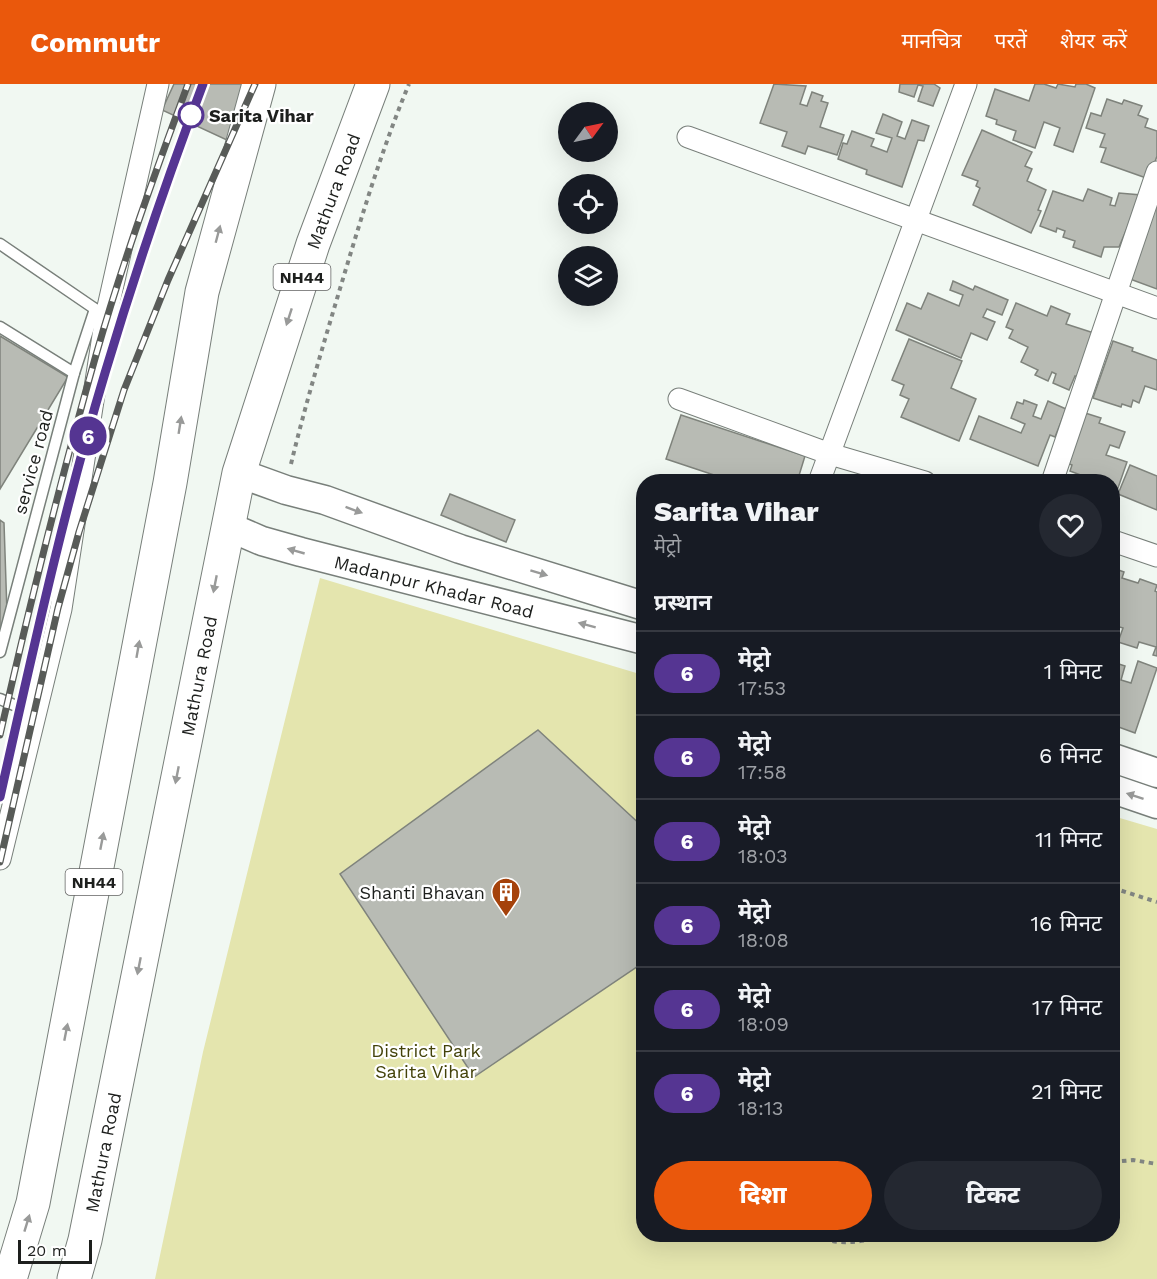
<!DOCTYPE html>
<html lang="hi">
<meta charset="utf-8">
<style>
body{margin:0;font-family:"Work Sans","Noto Sans Devanagari",sans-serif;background:#242831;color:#f1f3f6;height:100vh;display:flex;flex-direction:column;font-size:22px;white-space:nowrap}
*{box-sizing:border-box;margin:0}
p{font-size:20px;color:#9ea1a6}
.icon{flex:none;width:33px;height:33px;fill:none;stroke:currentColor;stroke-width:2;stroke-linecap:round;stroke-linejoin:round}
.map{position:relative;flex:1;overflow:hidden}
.details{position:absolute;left:636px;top:390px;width:484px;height:768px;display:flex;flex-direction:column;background:#171b24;border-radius:24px;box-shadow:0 6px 24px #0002}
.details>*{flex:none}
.badge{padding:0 12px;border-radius:20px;font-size:21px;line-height:39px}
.needle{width:39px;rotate:57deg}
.tools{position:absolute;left:558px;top:18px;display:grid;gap:12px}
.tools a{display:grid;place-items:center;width:60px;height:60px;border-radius:50%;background:#171b24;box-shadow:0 6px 24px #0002;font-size:30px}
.scale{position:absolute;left:18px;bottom:15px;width:74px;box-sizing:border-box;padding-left:6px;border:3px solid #1d1f1d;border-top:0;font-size:16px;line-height:21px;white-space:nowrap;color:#1d1f1d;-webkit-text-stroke:4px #fff;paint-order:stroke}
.map>.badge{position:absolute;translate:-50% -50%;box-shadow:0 0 0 3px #fff}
h2{padding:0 18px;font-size:22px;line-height:54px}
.round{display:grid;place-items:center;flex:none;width:63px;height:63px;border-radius:32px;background:#242831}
.summary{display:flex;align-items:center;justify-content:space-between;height:102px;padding:0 18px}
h1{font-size:28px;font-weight:800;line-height:45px}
.primary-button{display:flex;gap:12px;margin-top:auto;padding:12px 18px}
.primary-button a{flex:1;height:69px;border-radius:36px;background:#ea580c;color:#fff;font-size:24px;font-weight:800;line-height:69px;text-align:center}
.primary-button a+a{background:#242831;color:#f1f3f6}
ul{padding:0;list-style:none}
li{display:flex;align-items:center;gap:18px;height:84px;padding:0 18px;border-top:2px solid #363941}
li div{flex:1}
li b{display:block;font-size:22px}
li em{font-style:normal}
li .badge{min-width:66px;font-weight:700;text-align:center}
header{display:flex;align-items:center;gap:36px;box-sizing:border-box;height:84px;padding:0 30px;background:#ea580c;color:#fff}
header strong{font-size:28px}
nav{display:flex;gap:33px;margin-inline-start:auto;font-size:21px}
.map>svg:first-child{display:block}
.green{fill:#e4e5ae}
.building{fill:#b8bbb4;stroke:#7f837c;stroke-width:1.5}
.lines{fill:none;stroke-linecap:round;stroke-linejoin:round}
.lane-casing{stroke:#787f7a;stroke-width:13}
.street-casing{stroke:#787f7a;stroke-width:23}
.secondary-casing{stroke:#787f7a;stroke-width:31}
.highway-casing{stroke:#787f7a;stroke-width:35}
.path{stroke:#828683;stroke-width:4;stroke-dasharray:4.5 4.5;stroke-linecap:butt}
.lane{stroke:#fff;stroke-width:10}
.street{stroke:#fff;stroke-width:21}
.secondary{stroke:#fff;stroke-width:28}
.highway{stroke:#fff;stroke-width:33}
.rail-casing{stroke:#585b58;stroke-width:7}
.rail{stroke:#fff;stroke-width:4.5;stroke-dasharray:14;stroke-linecap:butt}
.oneway{fill:#999a99}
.line-casing{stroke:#fff;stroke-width:14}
.line{stroke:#553592;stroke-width:9}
.stop-dot{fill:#fff;stroke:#553592;stroke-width:3}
.labels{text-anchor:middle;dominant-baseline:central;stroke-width:4.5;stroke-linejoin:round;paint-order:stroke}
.shield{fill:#fff;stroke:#616261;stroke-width:1.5}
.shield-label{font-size:16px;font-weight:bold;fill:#1d1f1d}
.stop-label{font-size:18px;font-weight:bold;fill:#1d1f1d;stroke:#fff;text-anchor:start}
.street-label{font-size:18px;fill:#1d1f1d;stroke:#fff}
.poi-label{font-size:18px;fill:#1d1f1d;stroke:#fff;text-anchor:end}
.park-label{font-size:18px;fill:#434209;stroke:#fff}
</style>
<header>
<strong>Commutr</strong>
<nav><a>मानचित्र</a><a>परतें</a><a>शेयर करें</a></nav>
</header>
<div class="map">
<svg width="1157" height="1195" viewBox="0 0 1157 1195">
<rect width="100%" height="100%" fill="#f1f8f2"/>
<polygon class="green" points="320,494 643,591 644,1150 1113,1150 1113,732 1157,745 1157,1195 155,1195 203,968"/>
<g class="building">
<polygon points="174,0 270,0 242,63 162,26"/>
<polygon points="774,0 806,2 800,20 807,22 812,8 823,12 821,17 828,19 820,43 844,51 837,71 808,62 805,70 782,62 787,48 760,39"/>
<polygon points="900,0 934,0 940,4 933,22 918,17 923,2 918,1 914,13 899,8"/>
<polygon points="1035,0 1044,0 1056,4 1058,0 1075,3 1076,0 1086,0 1095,4 1073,68 1054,61 1060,44 1044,38 1035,64 1013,56 1016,47 996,40 997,36 986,32 995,5 1029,17"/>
<polygon points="1107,15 1122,20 1124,16 1142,22 1138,31 1148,35 1145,43 1157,47 1157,72 1149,95 1101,78 1106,64 1100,63 1105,50 1086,44 1091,29 1101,32"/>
<polygon points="883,30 902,38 897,52 905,55 912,36 929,42 924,57 918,56 902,103 866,90 867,86 838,75 843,59 847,60 852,47 874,55 871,62 887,68 892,54 876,49"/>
<polygon points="982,46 1032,68 1025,82 1032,85 1027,97 1046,106 1038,126 1041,127 1031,149 973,121 980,104 976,102 978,97 962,91"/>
<polygon points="1088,105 1112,114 1110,121 1115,122 1119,109 1141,111 1119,163 1104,163 1101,173 1073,163 1075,157 1063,153 1065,147 1057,144 1056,148 1040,142 1053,107 1083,117"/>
<polygon points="1155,123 1157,124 1157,205 1130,195"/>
<polygon points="953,197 973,206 975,202 1008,216 1002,231 987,225 983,233 995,238 987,256 971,249 961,274 896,246 907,219 921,225 928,209 959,222 963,211 950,206"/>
<polygon points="1016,219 1047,232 1051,222 1070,230 1066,240 1097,250 1080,294 1075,292 1069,306 1053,299 1056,290 1052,288 1048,297 1035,291 1038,286 1021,278 1028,263 1009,254 1013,246 1006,243"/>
<polygon points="0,252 68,293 0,405"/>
<polygon points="909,255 962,277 951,304 976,315 959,357 901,333 909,315 900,311 904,301 892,296"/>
<polygon points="1113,257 1133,264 1132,267 1157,276 1157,306 1145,302 1139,319 1133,316 1131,323 1122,320 1121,323 1093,314"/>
<polygon points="1024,316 1037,321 1033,332 1041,335 1048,317 1066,325 1055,353 1050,351 1038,382 970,355 979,332 1021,349 1025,340 1011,334 1017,318 1023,320"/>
<polygon points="1082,328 1101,334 1099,339 1125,348 1119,364 1110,361 1106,371 1127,378 1118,404 1113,403 1113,398 1099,398 1070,387 1072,381 1064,378"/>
<polygon points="681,331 805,372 797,398 735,398 666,375"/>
<polygon points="1130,381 1157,392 1157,426 1118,410"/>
<polygon points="450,410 515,436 506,458 441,431"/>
<polygon points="0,436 4,439 7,529 0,559"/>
<polygon points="1113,484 1124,488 1122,494 1138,499 1140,495 1157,501 1155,507 1157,508 1157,572 1153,571 1156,563 1139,558 1137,564 1118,558 1123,544 1113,541"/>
<polygon points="1138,577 1157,584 1135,649 1113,641 1113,578 1125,582 1121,596 1131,599"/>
<polygon points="538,646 644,744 644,878 474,993 340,790"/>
</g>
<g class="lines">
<g class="lane-casing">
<g id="lane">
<polyline points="0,160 101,229"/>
<polyline points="0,243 74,289"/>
<polyline points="0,568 74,289 95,225"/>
<polyline points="0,615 35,630"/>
<polyline points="0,698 17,705"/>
</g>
</g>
<g class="street-casing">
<g id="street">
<polyline points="688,53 1157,224"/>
<polyline points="679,315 830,370 925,398"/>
<polyline points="819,398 966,0"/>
<polyline points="1052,398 1157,88"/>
<polyline points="1113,457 1157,472"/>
<polyline points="0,775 61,525 106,232 158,0"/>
</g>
</g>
<g class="secondary-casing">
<g id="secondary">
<polyline points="239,389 286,406 325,416 460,465 644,522"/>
<path id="s1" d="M 227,442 L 262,457 L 301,468 L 644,556"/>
<polyline points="1113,674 1157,689"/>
<polyline points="1113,705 1157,720"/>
</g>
</g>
<g class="highway-casing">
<g id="highway">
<polyline points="10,1195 33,1119 170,399 202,208 259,0"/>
<path id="s2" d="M 74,1195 L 85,1156 L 239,389 L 313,160 L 373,0"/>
</g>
</g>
<g class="path">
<path d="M 291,380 C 305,322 322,265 339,208 C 360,138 381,67 409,0"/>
<polyline points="1113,804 1157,818"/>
<polyline points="1113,1078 1133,1076 1157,1080"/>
<path d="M 816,1150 C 836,1165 870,1156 892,1150"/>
</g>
<use href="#lane" class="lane"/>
<use href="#street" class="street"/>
<use href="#secondary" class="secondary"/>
<use href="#highway" class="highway"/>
<g class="rail-casing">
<g id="rail">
<path d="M 0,651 C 29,524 60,397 96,271 C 122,180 155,89 188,0"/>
<path d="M 0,713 C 33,571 63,428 105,289 C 134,191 167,95 203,0"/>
<polyline points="0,778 58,524 79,448 124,306 168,196 255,0"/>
</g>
</g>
<use href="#rail" class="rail"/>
</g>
<defs><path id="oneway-solid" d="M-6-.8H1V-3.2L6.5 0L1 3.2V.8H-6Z" transform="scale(1.5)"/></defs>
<g class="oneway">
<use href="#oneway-solid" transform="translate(218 150) rotate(-75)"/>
<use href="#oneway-solid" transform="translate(289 233) rotate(108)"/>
<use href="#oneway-solid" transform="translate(180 341) rotate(-81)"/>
<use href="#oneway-solid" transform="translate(354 426) rotate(20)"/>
<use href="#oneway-solid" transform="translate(296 467) rotate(-164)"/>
<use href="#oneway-solid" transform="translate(539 489) rotate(17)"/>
<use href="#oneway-solid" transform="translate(215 500) rotate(101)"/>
<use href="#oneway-solid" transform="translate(587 541) rotate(-165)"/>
<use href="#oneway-solid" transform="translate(138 565) rotate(-80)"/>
<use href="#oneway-solid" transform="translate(177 691) rotate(101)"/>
<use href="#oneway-solid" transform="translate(1135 712) rotate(-162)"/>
<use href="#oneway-solid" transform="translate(102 757) rotate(-79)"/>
<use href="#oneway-solid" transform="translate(139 882) rotate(101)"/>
<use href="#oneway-solid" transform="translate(66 948) rotate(-79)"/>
<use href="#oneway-solid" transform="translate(27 1139) rotate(-73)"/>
</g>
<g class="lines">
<g class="line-casing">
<path id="line" d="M 0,713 C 32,571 63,428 105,289 C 134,192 167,95 203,0"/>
</g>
<use href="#line" class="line"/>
</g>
<defs>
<g id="building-pin" transform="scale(1.5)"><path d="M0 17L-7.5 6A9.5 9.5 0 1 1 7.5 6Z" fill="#a5420b" stroke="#fff"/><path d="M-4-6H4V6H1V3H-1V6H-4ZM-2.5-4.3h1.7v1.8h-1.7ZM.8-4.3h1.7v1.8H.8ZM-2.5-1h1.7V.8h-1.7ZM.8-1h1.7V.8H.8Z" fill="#fff"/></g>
</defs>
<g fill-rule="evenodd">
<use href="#building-pin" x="506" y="808"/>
</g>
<circle class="stop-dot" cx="191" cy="31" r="12"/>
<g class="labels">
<g class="shield">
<rect x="273.5" y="180" width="57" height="26" rx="4.5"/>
<rect x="65.5" y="785" width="57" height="26" rx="4.5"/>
</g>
<g class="shield-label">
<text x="302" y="193">NH44</text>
<text x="94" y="798">NH44</text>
</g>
<g class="stop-label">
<text x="209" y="31">Sarita Vihar</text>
</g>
<g class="street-label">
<text stroke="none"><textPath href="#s2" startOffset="1120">Mathura Road</textPath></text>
<text transform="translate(33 378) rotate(-75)">service road</text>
<text stroke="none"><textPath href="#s1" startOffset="216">Madanpur Khadar Road</textPath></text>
<text stroke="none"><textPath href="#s2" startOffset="616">Mathura Road</textPath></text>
<text stroke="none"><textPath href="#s2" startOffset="130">Mathura Road</textPath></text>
</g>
<g class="poi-label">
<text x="485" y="808">Shanti Bhavan</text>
</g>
<g class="park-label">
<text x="426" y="966">District Park<tspan x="426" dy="21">Sarita Vihar</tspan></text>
</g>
</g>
</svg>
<div class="tools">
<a><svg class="needle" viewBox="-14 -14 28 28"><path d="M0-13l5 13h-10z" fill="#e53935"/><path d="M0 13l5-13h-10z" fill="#9ea1a6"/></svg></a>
<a><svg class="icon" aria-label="locate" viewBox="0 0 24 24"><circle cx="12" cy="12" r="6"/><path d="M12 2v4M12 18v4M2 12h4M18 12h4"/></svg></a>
<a><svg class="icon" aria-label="layers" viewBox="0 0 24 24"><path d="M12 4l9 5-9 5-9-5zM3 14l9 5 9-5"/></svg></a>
</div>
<div class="scale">20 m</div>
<b class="badge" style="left:88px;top:352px;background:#553592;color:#fff">6</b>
<section class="details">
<div class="summary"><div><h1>Sarita Vihar</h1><p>मेट्रो</p></div><a class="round"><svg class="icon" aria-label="heart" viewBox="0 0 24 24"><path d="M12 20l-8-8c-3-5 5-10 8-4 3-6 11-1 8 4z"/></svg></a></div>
<h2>प्रस्थान</h2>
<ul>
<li><span class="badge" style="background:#553592;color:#fff">6</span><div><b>मेट्रो</b><p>17:53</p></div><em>1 मिनट</em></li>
<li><span class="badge" style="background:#553592;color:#fff">6</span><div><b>मेट्रो</b><p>17:58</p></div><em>6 मिनट</em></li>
<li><span class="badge" style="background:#553592;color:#fff">6</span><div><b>मेट्रो</b><p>18:03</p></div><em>11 मिनट</em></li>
<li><span class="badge" style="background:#553592;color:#fff">6</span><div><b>मेट्रो</b><p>18:08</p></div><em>16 मिनट</em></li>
<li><span class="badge" style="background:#553592;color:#fff">6</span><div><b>मेट्रो</b><p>18:09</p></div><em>17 मिनट</em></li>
<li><span class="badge" style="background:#553592;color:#fff">6</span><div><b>मेट्रो</b><p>18:13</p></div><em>21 मिनट</em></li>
</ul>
<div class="primary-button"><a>दिशा</a><a>टिकट</a></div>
</section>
</div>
